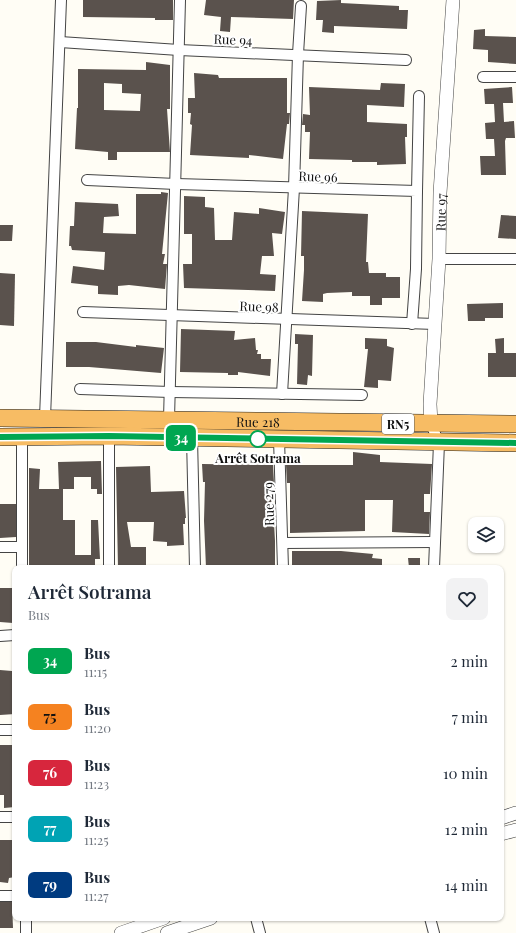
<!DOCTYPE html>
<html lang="fr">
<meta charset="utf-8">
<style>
body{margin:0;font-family:"Playfair Display",serif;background:#f2f2f3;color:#1f2937;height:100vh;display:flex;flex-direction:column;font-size:15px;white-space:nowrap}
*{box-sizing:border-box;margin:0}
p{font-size:13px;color:#747a83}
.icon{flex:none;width:22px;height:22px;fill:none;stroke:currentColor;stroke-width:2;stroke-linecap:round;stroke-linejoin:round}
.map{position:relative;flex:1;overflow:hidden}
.drawer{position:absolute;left:12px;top:565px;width:492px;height:356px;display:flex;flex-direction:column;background:#fff;border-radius:8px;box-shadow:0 1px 3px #0004}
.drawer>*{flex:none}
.badge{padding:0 8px;border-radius:6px;font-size:14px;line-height:26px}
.tools{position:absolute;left:468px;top:517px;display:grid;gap:8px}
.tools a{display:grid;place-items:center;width:36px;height:36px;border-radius:8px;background:#fff;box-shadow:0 1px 3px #0004;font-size:20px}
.map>.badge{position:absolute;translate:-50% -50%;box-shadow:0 0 0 2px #fff}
.round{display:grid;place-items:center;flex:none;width:42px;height:42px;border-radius:8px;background:#f2f2f3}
.overview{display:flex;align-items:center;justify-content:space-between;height:68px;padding:0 16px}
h1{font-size:19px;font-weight:600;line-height:30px}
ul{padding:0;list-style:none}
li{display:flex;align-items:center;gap:12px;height:56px;padding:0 16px}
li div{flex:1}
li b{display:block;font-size:15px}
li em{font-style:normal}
li .badge{min-width:44px;font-weight:700;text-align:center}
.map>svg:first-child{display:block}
.building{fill:#5a524d;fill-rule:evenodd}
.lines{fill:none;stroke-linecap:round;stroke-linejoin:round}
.minor-casing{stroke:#444;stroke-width:12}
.tertiary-casing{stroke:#444;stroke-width:14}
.trunk-casing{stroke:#222;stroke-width:18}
.minor{stroke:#fff;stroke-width:10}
.tertiary{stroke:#fff;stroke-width:13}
.trunk{stroke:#f7bc64;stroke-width:17}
.line-casing{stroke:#fff;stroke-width:9}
.line{stroke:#00a651;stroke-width:6}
.stop-dot{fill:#fff;stroke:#00a651;stroke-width:2}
.labels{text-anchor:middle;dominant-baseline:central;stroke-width:4;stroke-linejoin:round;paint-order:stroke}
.shield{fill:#fff;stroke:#585858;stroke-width:1}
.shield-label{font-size:12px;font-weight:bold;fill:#111}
.street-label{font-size:13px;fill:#111;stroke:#fff}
.stop-label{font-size:13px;font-weight:bold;fill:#111;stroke:#fff}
</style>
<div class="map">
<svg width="516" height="933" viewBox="0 0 516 933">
<rect width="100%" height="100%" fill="#fffdf5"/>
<g class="building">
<polygon points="83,0 173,0 173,20 155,20 155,18 83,17"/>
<polygon points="206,0 294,0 293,19 231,17 230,32 220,31 221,17 204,15"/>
<polygon points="341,0 341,3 399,6 399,10 408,10 407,29 334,26 334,33 322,32 323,20 316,20 317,1"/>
<polygon points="485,29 485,36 516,37 516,64 488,62 488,50 473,49 474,30"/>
<path d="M 146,62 L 170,65 L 170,109 L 167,109 L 170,152 L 117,152 L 117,160 L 108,160 L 108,152 L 75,149 L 77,108 L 78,108 L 78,69 L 146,70 ZM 104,83 L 122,84 L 122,93 L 141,94 L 140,111 L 104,110 Z"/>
<polygon points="194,73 218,75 219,78 287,78 287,113 290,113 289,124 287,124 283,159 249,155 249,158 190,155 192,125 190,124 191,113 188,113 188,98 195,98"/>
<polygon points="381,83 405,84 404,107 367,105 367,122 407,124 407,137 405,137 406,164 377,165 377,162 352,162 352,160 309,159 310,132 305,132 305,125 302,125 303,114 310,115 309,87 380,90"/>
<polygon points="512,87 513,103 503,103 504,122 514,121 515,138 506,138 505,141 506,175 481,175 480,156 495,156 494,139 486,139 485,123 495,122 494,104 485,104 484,89"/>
<polygon points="161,192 168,193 162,254 165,254 163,264 167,264 165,289 129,285 118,286 118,295 98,294 98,286 71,283 73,266 104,270 105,252 72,250 71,246 69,246 70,226 74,226 75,202 118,204 119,216 104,217 103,233 136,234 136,194 161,194"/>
<polygon points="184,196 205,197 205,207 214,208 215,240 232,240 234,212 259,214 259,208 285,212 282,234 272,233 274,256 262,256 260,274 276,275 275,291 184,288 183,264 192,264 192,234 184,234"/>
<polygon points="302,211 368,214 366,262 368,262 369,273 386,273 386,277 400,277 400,298 382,298 382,305 370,305 370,296 352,296 352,292 327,293 323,294 323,302 302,301 304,270 304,256 301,256"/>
<polygon points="501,215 516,216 516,239 498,238"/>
<polygon points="0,225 13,225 12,241 0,241"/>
<polygon points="0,273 15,274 14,326 0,325"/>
<polygon points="503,303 503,318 485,318 485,321 468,321 467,304"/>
<polygon points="181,329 235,331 234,340 255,338 256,350 258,350 257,354 261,354 261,359 271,359 270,376 238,372 238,375 228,375 228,373 180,372"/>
<polygon points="295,334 313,335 312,376 308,375 307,385 297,384 298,344 295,344"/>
<polygon points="365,338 387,339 387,346 394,348 391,381 378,380 378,388 364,387 368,349 365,349"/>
<polygon points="504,338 504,353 516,353 516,377 488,377 488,353 496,353 495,339"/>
<polygon points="66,342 96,342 136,347 136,345 164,348 161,373 89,367 66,367"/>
<polygon points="353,452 380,455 380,462 432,464 430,494 424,494 424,512 430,512 429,534 392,532 393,500 365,500 365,531 290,533 290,483 287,483 286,465 353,465"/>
<polygon points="101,461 102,494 97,494 97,489 91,489 91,477 74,477 74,489 63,489 63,520 75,520 75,555 91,555 91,520 98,520 100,559 95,559 95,568 29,568 29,468 40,469 39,489 59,489 58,462"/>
<polygon points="202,464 273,465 274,483 271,483 272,523 274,523 275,541 275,568 206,568 204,521 205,482 203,482"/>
<polygon points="150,466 151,492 184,491 186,518 185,518 185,524 183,524 184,545 167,546 167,542 153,541 154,522 127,522 131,547 146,547 146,568 118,568 116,467"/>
<polygon points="0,504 16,504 16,537 0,538"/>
<polygon points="292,551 341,551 373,554 372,558 382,559 382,568 292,568"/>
<polygon points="408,558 420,558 420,568 409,568"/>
<polygon points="0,588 14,588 13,623 0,622"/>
<polygon points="0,670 12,671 12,687 15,687 15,714 0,715"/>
<polygon points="0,745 15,745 15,807 4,808 4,795 0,795"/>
<polygon points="0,840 15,840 15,877 9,878 8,883 0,882"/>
<polygon points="0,902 12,902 13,928 0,928"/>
</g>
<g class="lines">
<g class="minor-casing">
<g id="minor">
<polyline points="60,42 179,50 406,60"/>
<polyline points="483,77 516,77"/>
<polyline points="87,180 176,184 417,191 416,269 412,324"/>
<polyline points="417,191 419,96"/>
<polyline points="439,259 516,259"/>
<polyline points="83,312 435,324"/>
<polyline points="80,389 170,392 362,395"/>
<polyline points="282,394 294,188 298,54 301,6"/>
<polyline points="45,418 61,0"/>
<polyline points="169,419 180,0"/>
<polyline points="431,424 439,443 434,568"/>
<polyline points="109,436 109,568"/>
<polyline points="192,438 195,568"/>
<polyline points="279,439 283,568"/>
<polyline points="283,543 434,542"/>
<polyline points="0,547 22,547"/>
<polyline points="22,568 22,437"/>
<polyline points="0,636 15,635"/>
<polyline points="0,730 15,730"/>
<polyline points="0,817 15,817"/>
<polyline points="0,896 15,896"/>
<polyline points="26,918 26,933"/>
<polyline points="256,918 260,933"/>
<polyline points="430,918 434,933"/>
</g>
</g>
<g class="tertiary-casing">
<g id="tertiary">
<path id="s1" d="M 431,424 L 430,404 L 439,259 L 440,193 L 453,0"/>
<polyline points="501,818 516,813"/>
<polyline points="501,834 516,830"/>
<polyline points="121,933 164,918"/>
<polyline points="167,933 211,918"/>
</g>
</g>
<g class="trunk-casing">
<g id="trunk">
<path id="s2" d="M 0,418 L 516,424"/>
<polyline points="0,437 109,436 516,443"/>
</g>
</g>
<use href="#minor" class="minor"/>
<use href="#tertiary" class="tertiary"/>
<use href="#trunk" class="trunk"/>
</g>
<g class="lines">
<g class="line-casing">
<polyline id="line" points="0,437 109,436 516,443"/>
</g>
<use href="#line" class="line"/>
</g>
<circle class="stop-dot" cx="258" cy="439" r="8"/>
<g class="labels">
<rect class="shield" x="382" y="414" width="32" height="20" rx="3"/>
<g class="shield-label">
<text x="398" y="424">RN5</text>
</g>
<g class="street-label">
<text transform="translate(233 39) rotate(2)">Rue 94</text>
<text transform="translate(318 176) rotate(2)">Rue 96</text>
<text stroke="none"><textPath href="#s1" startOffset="212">Rue 97</textPath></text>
<text transform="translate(259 306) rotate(2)">Rue 98</text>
<text stroke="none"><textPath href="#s2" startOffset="258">Rue 218</textPath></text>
<text transform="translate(268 504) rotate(-92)">Rue 279</text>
</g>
<g class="stop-label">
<text x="258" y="457">Arrêt Sotrama</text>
</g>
</g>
</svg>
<div class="tools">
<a><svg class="icon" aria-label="layers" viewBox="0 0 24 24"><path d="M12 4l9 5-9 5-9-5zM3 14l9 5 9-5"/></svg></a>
</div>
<b class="badge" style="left:181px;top:438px;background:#00a651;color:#fff">34</b>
<section class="drawer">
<div class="overview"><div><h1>Arrêt Sotrama</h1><p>Bus</p></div><a class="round"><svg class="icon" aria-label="heart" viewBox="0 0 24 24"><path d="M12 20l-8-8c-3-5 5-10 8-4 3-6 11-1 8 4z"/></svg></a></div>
<ul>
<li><span class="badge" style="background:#00a651;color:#fff">34</span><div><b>Bus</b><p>11:15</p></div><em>2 min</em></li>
<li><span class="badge" style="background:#f58220;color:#111">75</span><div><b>Bus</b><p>11:20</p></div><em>7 min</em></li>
<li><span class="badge" style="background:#d7263d;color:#fff">76</span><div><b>Bus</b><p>11:23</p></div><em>10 min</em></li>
<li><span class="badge" style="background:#00a3b4;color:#fff">77</span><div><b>Bus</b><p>11:25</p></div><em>12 min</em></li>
<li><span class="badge" style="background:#003b80;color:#fff">79</span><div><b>Bus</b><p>11:27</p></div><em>14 min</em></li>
</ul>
</section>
</div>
